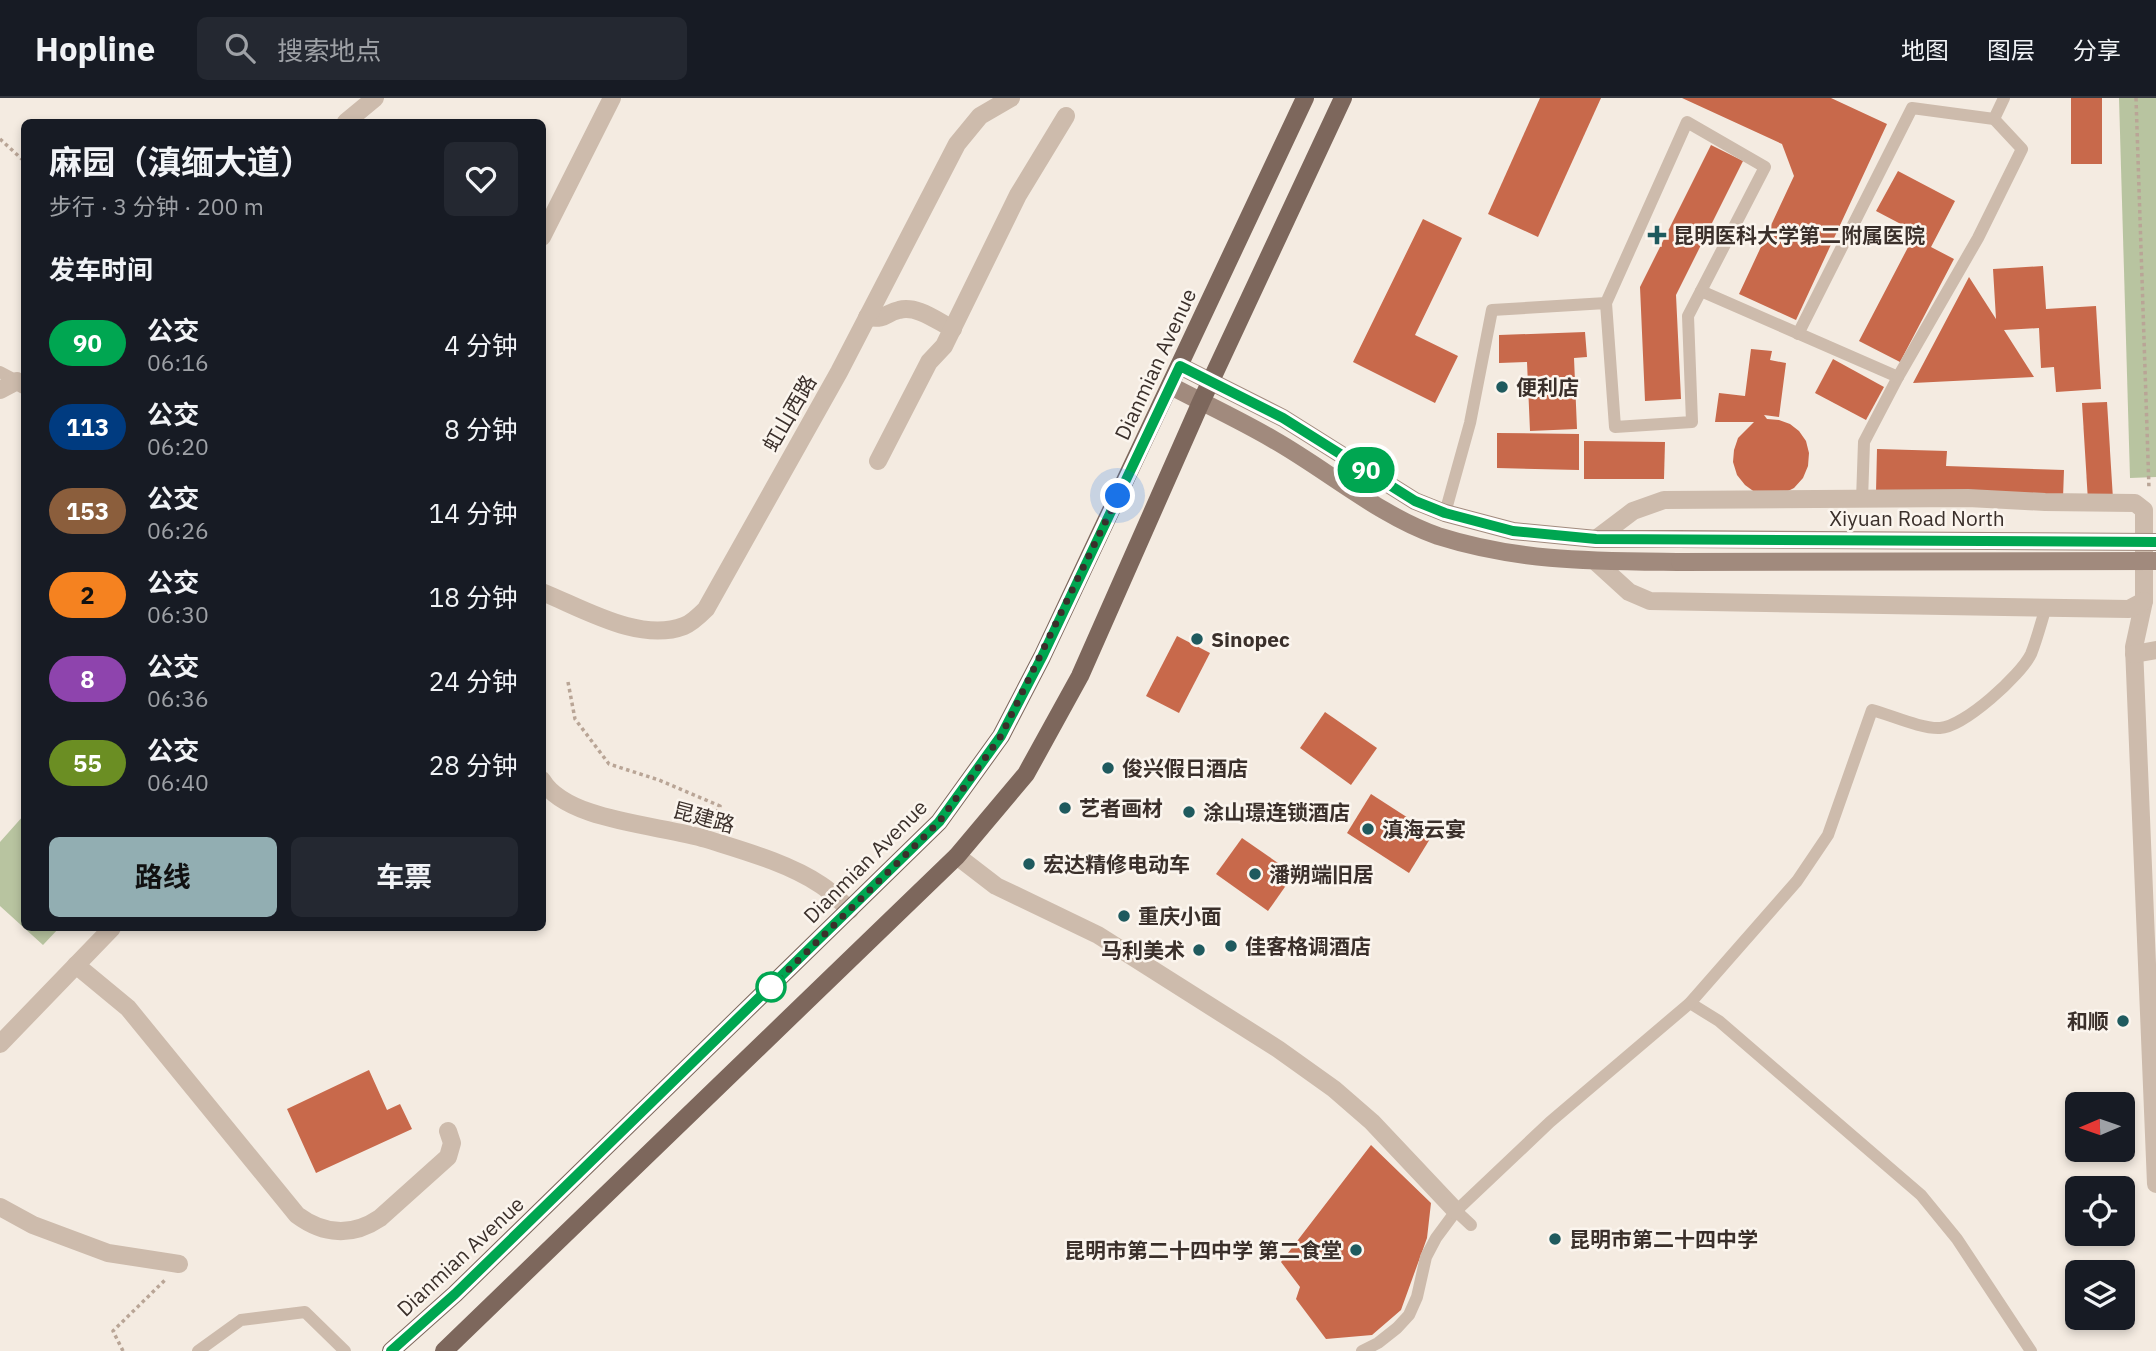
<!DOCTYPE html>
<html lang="zh">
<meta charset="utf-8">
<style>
body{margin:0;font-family:"IBM Plex Sans","Noto Sans SC",sans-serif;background:#242831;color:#f1f3f6;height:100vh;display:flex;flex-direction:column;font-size:26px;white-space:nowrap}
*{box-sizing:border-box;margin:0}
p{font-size:23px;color:#9ea1a6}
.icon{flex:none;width:38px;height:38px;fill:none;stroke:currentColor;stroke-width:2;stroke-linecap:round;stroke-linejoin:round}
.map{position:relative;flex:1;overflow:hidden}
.drawer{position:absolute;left:21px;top:21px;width:525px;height:812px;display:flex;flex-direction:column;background:#171b24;border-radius:10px;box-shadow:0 4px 10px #0003}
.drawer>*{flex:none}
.badge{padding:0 14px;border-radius:23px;font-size:24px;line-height:46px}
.needle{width:46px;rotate:268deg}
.fabs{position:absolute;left:2065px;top:994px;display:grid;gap:14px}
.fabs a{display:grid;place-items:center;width:70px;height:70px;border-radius:10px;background:#171b24;box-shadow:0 4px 10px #0003;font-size:35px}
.you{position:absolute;width:35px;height:35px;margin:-18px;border:5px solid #fff;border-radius:50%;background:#1a73e8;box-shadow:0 0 0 10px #1a73e833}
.map>.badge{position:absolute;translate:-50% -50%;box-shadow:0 0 0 4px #fff}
h2{padding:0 28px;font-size:26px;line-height:63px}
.round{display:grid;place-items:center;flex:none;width:74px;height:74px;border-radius:10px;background:#242831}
.headline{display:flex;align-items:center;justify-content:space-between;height:119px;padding:0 28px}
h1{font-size:33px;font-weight:700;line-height:52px}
.button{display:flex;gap:14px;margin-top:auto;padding:14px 28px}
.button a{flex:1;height:80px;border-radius:10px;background:#92aeb2;color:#111;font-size:28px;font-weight:700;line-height:80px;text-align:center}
.button a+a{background:#242831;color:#f1f3f6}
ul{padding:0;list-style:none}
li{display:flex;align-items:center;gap:21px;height:84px;padding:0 28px}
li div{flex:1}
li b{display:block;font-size:26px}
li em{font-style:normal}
li .badge{min-width:77px;font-weight:700;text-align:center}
header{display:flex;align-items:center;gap:42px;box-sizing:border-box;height:98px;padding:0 35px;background:#171b24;border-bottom:2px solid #363941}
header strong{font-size:33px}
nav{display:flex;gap:38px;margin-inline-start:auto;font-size:24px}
.search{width:490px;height:63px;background:#242831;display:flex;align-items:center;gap:18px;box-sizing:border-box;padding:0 24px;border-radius:10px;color:#9ea1a6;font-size:26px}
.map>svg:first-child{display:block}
.green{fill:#b8c4a0}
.building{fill:#c8694b}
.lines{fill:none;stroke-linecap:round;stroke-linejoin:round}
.path{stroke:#b9a596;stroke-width:3.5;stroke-dasharray:3.5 3.5;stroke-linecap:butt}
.lane{stroke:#cdbbac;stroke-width:12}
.street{stroke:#cdbbac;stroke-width:18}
.secondary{stroke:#a18a7d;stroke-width:18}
.primary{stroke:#7d675c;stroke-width:18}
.secondary-bridge{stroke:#a18a7d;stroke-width:18}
.line-casing{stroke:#fff;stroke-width:16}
.line{stroke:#00a651;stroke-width:10}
.walk{stroke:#3b302b;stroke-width:7;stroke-dasharray:0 12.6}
.poi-dot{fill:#1f5a5e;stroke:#fbf5ee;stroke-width:2.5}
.stop-dot{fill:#fff;stroke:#00a651;stroke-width:3.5}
.labels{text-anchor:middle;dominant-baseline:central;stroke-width:5;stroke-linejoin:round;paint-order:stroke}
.poi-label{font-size:21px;font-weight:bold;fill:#3b302b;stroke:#fbf5ee;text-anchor:start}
.street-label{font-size:21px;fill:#3b302b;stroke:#fbf5ee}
</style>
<header>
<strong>Hopline</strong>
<div class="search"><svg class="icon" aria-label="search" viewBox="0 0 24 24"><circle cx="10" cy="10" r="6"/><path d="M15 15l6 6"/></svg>搜索地点</div>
<nav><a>地图</a><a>图层</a><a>分享</a></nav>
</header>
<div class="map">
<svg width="2156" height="1253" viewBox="0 0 2156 1253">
<rect width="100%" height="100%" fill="#f4ebe1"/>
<g class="green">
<polygon points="2119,0 2156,0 2156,379 2130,380"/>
<polygon points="24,717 24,830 59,830 43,847 0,808 0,744"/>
</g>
<g class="building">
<polygon points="1540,0 1601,0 1538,139 1488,116"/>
<polygon points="1682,0 1831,0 1887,26 1796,222 1739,196 1794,78 1782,46"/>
<rect x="2071" y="0" width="31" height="66"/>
<polygon points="1711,47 1743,63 1676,197 1681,301 1645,303 1640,189"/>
<polygon points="1898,73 1955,103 1931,149 1954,161 1900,264 1859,243 1916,134 1876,113"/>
<polygon points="1423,121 1462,140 1415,237 1458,258 1435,305 1353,264"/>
<polygon points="2043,168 2046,211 2096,208 2101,291 2056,294 2054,269 2041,270 2039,230 2004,232 2034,279 1913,285 1969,179 1996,221 1993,171"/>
<polygon points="1585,234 1587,259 1574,260 1577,331 1530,333 1527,264 1499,265 1499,237"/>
<polygon points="1751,251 1772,253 1770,262 1786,265 1779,319 1764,317 1767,321 1779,322 1790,326 1799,333 1806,343 1809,355 1808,368 1803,380 1794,390 1782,396 1756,395 1745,387 1737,377 1733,364 1734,352 1738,340 1754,324 1715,324 1719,295 1745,298"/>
<polygon points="1833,261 1884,289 1866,322 1815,295"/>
<polygon points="2107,304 2113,401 2088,403 2082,305"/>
<polygon points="1497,335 1579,336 1579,372 1497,370"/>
<polygon points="1584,343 1665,344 1664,381 1584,381"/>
<polygon points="1877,351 1947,353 1946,368 2064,372 2063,400 1876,394"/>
<polygon points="1177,538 1210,555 1179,615 1146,598"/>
<polygon points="1325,614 1377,650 1351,687 1300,650"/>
<polygon points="1371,696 1433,736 1409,775 1347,735"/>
<polygon points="1242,740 1294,776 1268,813 1216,776"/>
<polygon points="369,972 387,1012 400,1006 412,1031 316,1075 287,1011"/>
<polygon points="1371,1047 1431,1105 1427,1140 1401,1212 1372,1237 1326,1241 1296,1201 1300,1189 1281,1164"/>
</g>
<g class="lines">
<g class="path">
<polyline points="2136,0 2149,391"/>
<polyline points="0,41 24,63"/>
<polyline points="568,584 575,621 609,666 659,682 720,708 711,725"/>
<polyline points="123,1253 113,1233 166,1181"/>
</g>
<g class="lane">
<polyline points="1994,21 2004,0"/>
<polyline points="1701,193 1898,279 1864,344 1862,402"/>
<polyline points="1798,236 1912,10 1994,21 2022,51 1978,140 1898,279"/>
<polyline points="0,274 17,283"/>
<polyline points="1445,415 1470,325 1492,212 1606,205 1687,24 1765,69 1688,218 1692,324 1615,329 1606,205"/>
<polyline points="1690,905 1719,923 1921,1097 1957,1141 2031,1253"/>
<polyline points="1456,1113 1471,1127"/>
<polyline points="198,1253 241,1222 305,1214 345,1253"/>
<path d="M 1362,1253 L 1378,1245 L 1397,1230 L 1409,1217 L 1417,1199 L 1426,1159 L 1436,1140 L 1456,1113 L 1550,1024 L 1690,905 L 1797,783 L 1828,737 L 1872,612 C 1891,617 1921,631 1940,630 C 1964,629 2021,577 2031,556 C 2037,541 2041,525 2046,509"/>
</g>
<g class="street">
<polyline points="346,24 375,0"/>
<polyline points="542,139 612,0"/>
<path d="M 867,219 C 888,222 884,215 899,212 C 917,207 937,223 953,231"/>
<polyline points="0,292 17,283 24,287"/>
<polyline points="878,363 929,264 944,248 1018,97 1066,18"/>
<polyline points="1596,441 1633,413 1664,402 1968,400 2045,404 2135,405 2144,412 2144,503 2134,549 2156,1086"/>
<polyline points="1595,463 1629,494 1650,503 2129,511 2144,503"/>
<path d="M 542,494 C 584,511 640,545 684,528 C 692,525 700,517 706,511 L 839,274 L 957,46 L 980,18 L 1011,0"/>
<polyline points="2134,556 2156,552"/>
<path d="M 542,682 C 567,724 663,727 706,741 C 744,753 788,765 821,787 C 832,794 841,804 850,812"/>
<polyline points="957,758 996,788 1098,837 1278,951 1334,991 1372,1024 1456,1113"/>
<path d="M 76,867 L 128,910 L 297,1117 C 324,1137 352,1139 380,1120 L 448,1059 L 452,1045 L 448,1033"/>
<polyline points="0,946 112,830"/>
<polyline points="0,1109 33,1127 108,1155 179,1166"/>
</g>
<g class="secondary">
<polyline points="1180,268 1283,320 1415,403 1445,415 1513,433 1596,441 1678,441"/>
<path d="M 1171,288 C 1205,306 1240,322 1274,342 C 1327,372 1380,418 1438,438 C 1520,464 1595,463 1680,464"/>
</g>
<g class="primary">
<polyline points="391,1253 455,1196 939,724 1001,638 1042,559 1305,0"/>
<polyline points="444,1253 957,758 1026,676 1080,578 1201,304 1343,0"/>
</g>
<g class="secondary-bridge">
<polyline points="1678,441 2156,444"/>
<polyline points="1680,464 2156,463"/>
</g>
</g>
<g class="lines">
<g class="line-casing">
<polyline id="line" points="391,1253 455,1196 939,724 1001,638 1042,559 1180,268 1283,320 1415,403 1445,415 1513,433 1596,441 2156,444"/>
</g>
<use href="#line" class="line"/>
<polyline class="walk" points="771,889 939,724 1001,638 1118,398"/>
</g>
<g class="poi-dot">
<path d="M1653.5 126.5h7v7h7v7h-7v7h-7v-7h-7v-7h7z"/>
<circle cx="1502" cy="289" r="7"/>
<circle cx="1197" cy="541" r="7"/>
<circle cx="1108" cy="670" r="7"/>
<circle cx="1065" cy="710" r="7"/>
<circle cx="1189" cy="714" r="7"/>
<circle cx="1368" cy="731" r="7"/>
<circle cx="1029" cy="766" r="7"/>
<circle cx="1255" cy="776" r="7"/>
<circle cx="1124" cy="818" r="7"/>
<circle cx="1231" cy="848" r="7"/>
<circle cx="1199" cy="852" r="7"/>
<circle cx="2123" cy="923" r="7"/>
<circle cx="1555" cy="1141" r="7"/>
<circle cx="1356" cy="1152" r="7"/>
</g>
<circle class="stop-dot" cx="771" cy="889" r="14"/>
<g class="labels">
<g class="poi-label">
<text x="1673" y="137">昆明医科大学第二附属医院</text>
<text x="1516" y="289">便利店</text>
<text x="1211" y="541">Sinopec</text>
<text x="1122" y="670">俊兴假日酒店</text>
<text x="1079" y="710">艺者画材</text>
<text x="1203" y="714">涂山璟连锁酒店</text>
<text x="1382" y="731">滇海云宴</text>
<text x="1043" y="766">宏达精修电动车</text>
<text x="1269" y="776">潘朔端旧居</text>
<text x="1138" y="818">重庆小面</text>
<text x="1245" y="848">佳客格调酒店</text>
<text x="1185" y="852" text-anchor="end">马利美术</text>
<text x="2109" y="923" text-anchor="end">和顺</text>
<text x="1569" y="1141">昆明市第二十四中学</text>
<text x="1342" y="1152" text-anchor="end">昆明市第二十四中学 第二食堂</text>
</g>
<g class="street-label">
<text transform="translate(1155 266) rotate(-65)">Dianmian Avenue</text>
<text transform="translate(789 315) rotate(-60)">虹山西路</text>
<text x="1917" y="420">Xiyuan Road North</text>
<text transform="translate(704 719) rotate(15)">昆建路</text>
<text transform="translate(865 763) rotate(-45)">Dianmian Avenue</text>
<text transform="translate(460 1158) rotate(-43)">Dianmian Avenue</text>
</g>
</g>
</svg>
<div class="fabs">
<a><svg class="needle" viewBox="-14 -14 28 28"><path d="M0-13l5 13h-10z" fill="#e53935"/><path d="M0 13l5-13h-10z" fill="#9ea1a6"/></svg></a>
<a><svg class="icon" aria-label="locate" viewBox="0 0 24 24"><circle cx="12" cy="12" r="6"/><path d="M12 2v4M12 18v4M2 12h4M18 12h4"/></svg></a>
<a><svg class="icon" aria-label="layers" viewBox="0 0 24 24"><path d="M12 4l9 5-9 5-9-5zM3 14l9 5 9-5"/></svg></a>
</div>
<div class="you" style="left:1118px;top:398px"></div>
<b class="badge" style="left:1366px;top:372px;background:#00a651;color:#fff">90</b>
<section class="drawer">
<div class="headline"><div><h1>麻园（滇缅大道）</h1><p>步行 · 3 分钟 · 200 m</p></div><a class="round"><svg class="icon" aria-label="heart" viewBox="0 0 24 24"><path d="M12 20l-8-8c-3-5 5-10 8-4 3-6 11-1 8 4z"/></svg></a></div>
<h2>发车时间</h2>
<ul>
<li><span class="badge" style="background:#00a651;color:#fff">90</span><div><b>公交</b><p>06:16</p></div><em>4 分钟</em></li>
<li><span class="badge" style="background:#003b80;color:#fff">113</span><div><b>公交</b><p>06:20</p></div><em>8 分钟</em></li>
<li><span class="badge" style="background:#8b5e3c;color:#fff">153</span><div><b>公交</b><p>06:26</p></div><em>14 分钟</em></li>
<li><span class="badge" style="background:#f58220;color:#111">2</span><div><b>公交</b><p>06:30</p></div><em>18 分钟</em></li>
<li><span class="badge" style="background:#8e44ad;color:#fff">8</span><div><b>公交</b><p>06:36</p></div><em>24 分钟</em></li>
<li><span class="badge" style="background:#6b8e23;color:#fff">55</span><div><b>公交</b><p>06:40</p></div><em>28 分钟</em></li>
</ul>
<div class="button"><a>路线</a><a>车票</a></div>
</section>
</div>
